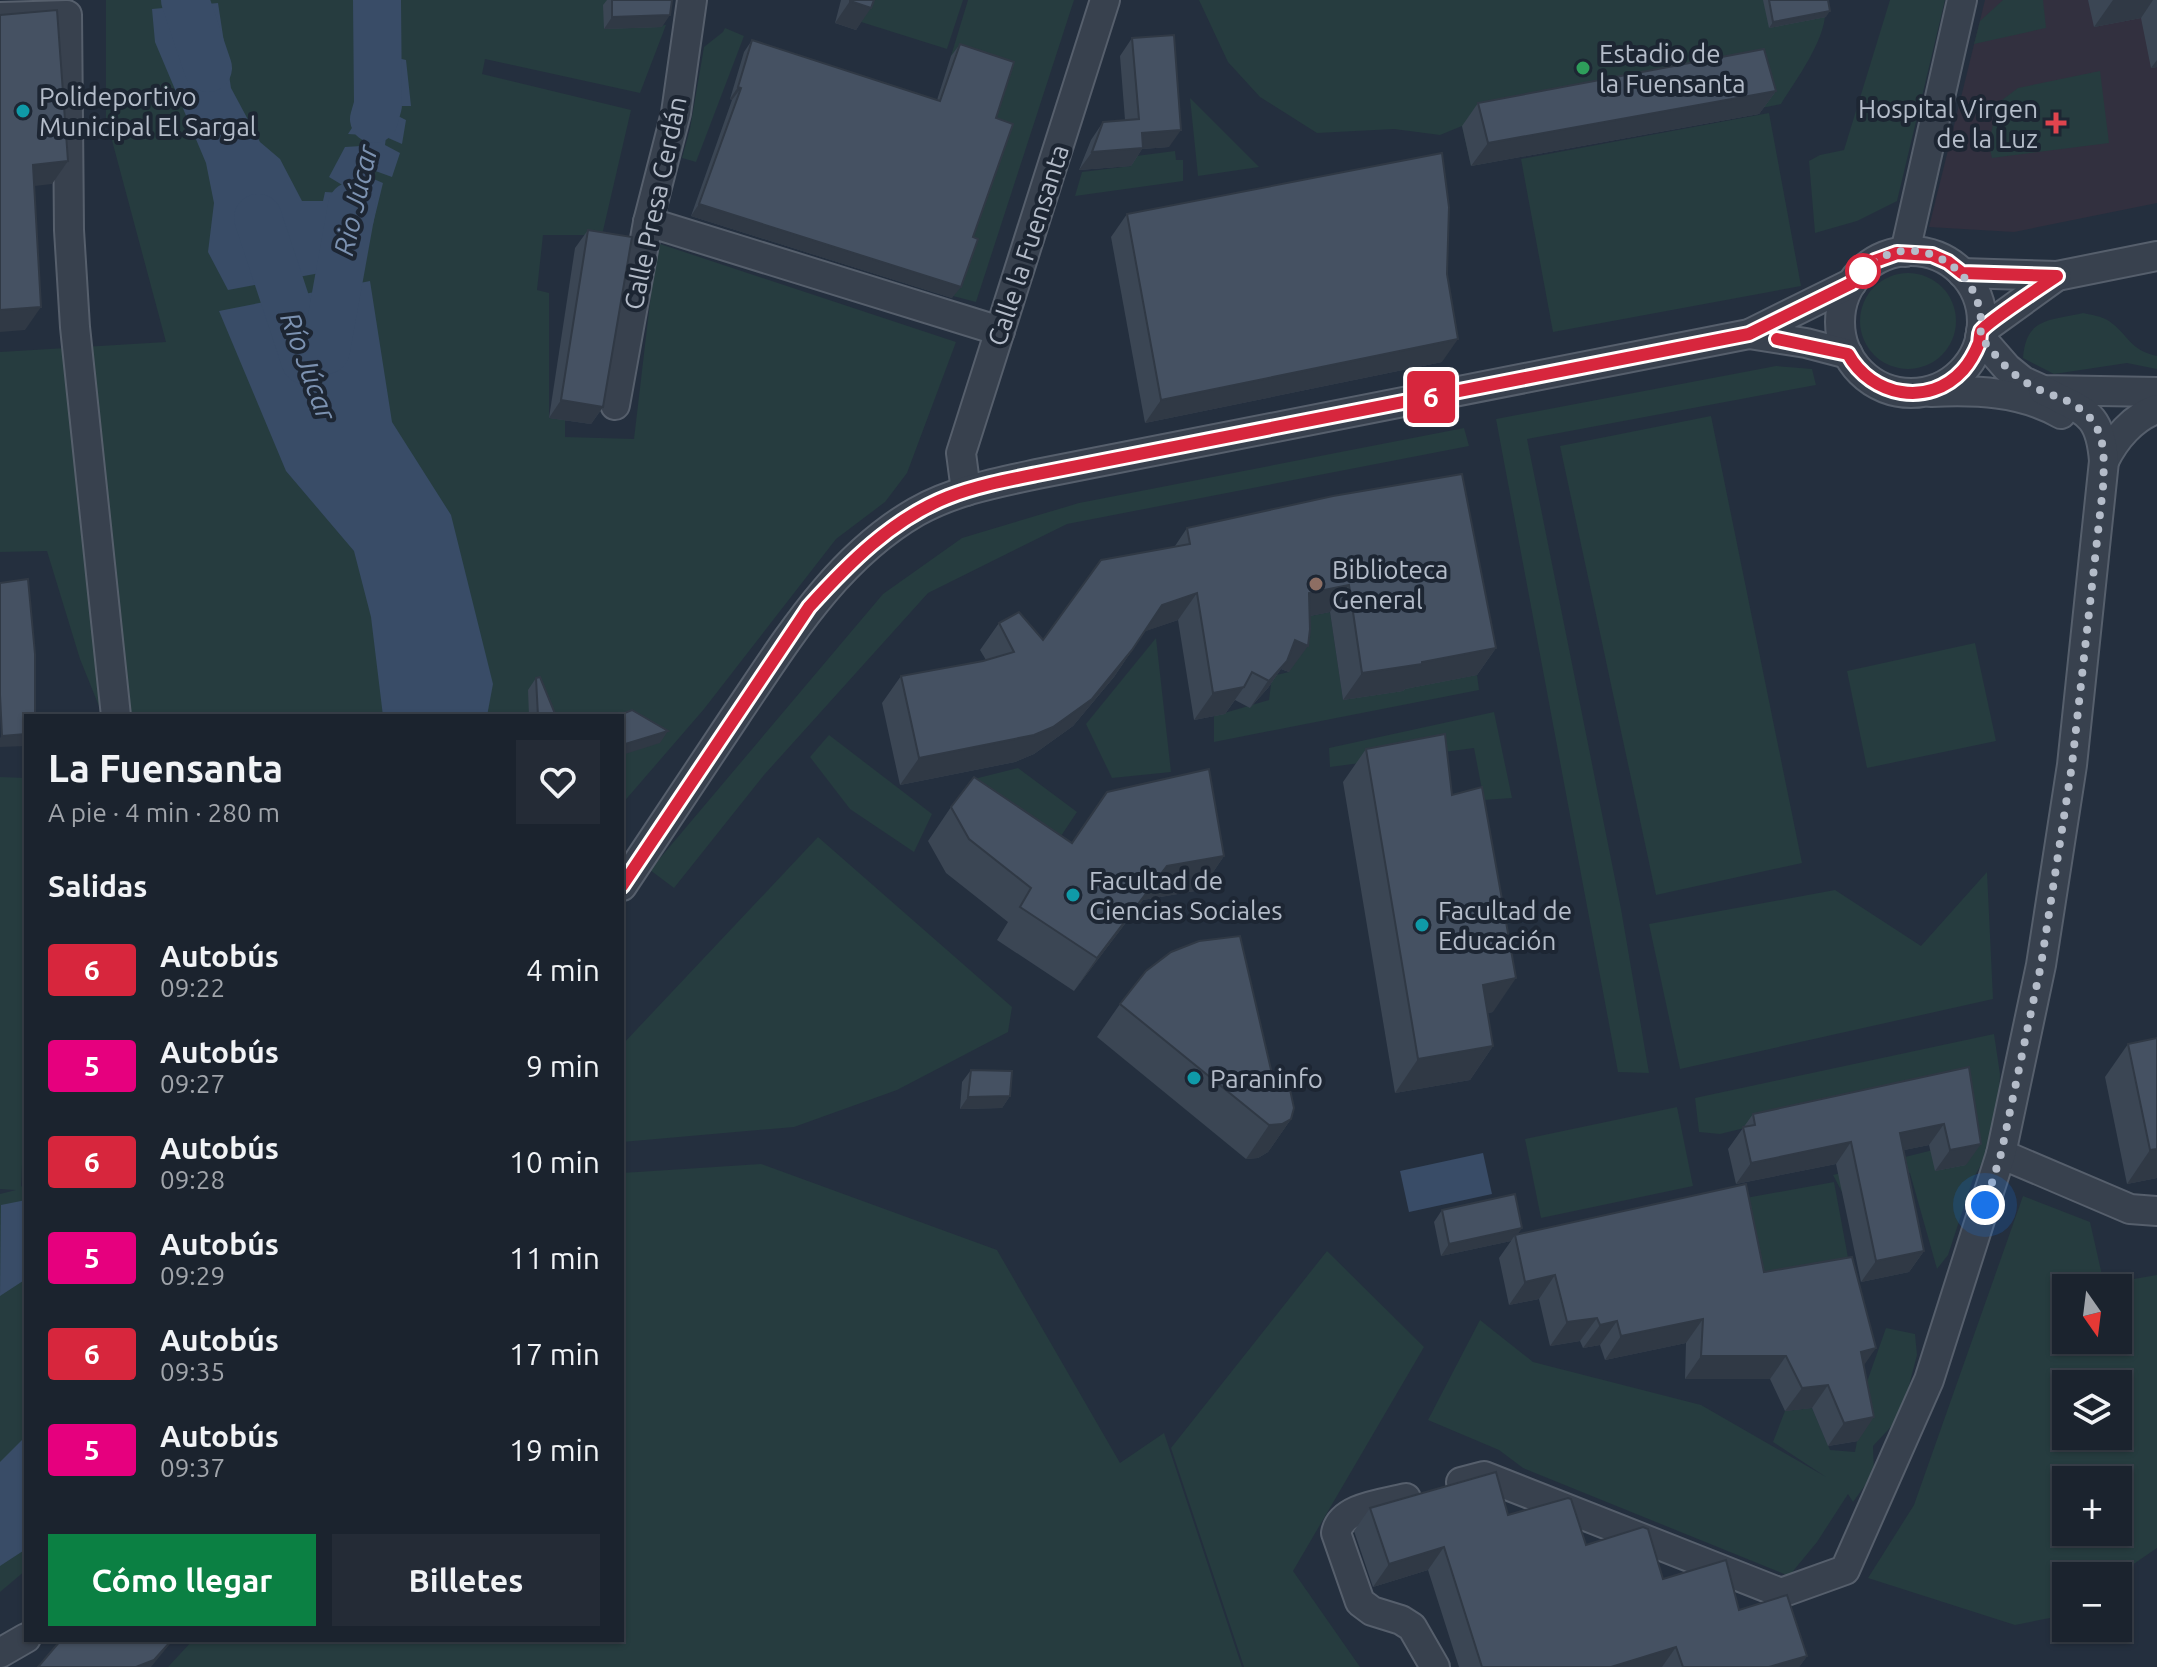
<!DOCTYPE html>
<html lang="es">
<meta charset="utf-8">
<style>
body{margin:0;font-family:Ubuntu,sans-serif;background:#242b36;color:#f1f3f6;height:100vh;display:flex;flex-direction:column;font-size:30px;white-space:nowrap}
*{box-sizing:border-box;margin:0}
p{font-size:26px;color:#a0a4aa}
.icon{flex:none;width:44px;height:44px;fill:none;stroke:currentColor;stroke-width:2;stroke-linecap:round;stroke-linejoin:round}
.map{position:relative;flex:1;overflow:hidden}
.panel{position:absolute;left:24px;top:714px;width:600px;height:928px;display:flex;flex-direction:column;background:#1b232e;border-radius:0px;box-shadow:0 2px 6px #0004,0 0 0 2px #39404a}
.panel>*{flex:none}
.badge{padding:0 16px;border-radius:6px;font-size:28px;line-height:52px}
.needle{width:52px;rotate:166deg}
.tools{position:absolute;left:2052px;top:1274px;display:grid;gap:16px}
.tools a{display:grid;place-items:center;width:80px;height:80px;border-radius:0px;background:#1b232e;box-shadow:0 2px 6px #0004,0 0 0 2px #39404a;font-size:40px}
.you{position:absolute;width:40px;height:40px;margin:-20px;border:6px solid #fff;border-radius:50%;background:#1a73e8;box-shadow:0 0 0 12px #1a73e833}
.map>.badge{position:absolute;translate:-50% -50%;box-shadow:0 0 0 4px #fff}
h2{padding:0 24px;font-size:30px;line-height:72px}
.round{display:grid;place-items:center;flex:none;width:84px;height:84px;border-radius:0px;background:#242b36}
.overview{display:flex;align-items:center;justify-content:space-between;height:136px;padding:0 24px}
h1{font-size:38px;font-weight:700;line-height:60px}
.action{display:flex;gap:16px;margin-top:auto;padding:16px 24px}
.action a{flex:1;height:92px;border-radius:0px;background:#0b8043;color:#fff;font-size:32px;font-weight:700;line-height:92px;text-align:center}
.action a+a{background:#242b36;color:#f1f3f6}
ul{padding:0;list-style:none}
li{display:flex;align-items:center;gap:24px;height:96px;padding:0 24px}
li div{flex:1}
li b{display:block;font-size:30px}
li em{font-style:normal}
li .badge{min-width:88px;font-weight:700;text-align:center}
.map>svg:first-child{display:block}
.medical{fill:#32303f}
.green{fill:#263c3f;fill-rule:evenodd}
.water{fill:#394c67}
.lines{fill:none;stroke-linecap:round;stroke-linejoin:round}
.river{stroke:#394c67;stroke-width:48}
.minor-casing{stroke:#565f6c;stroke-width:32}
.minor{stroke:#38414e;stroke-width:28}
.wall{fill:#3b4654}
.shaded-wall{fill:#303945}
.building{fill:#455162;stroke:#303945;stroke-width:2}
.line-casing{stroke:#fff;stroke-width:18}
.line{stroke:#d7263d;stroke-width:12}
.walk{stroke:#b4bcc9;stroke-width:8;stroke-dasharray:0 14.4}
.leisure-dot{fill:#2e9e5b;stroke:#1d2633;stroke-width:3}
.culture-dot{fill:#0f9aa8;stroke:#1d2633;stroke-width:3}
.health-dot{fill:#e0444e;stroke:#1d2633;stroke-width:3}
.stop-dot{fill:#fff;stroke:#d7263d;stroke-width:4}
.education-dot{fill:#8d6e63;stroke:#1d2633;stroke-width:3}
.labels{text-anchor:middle;dominant-baseline:central;stroke-width:8;stroke-linejoin:round;paint-order:stroke}
.poi-label{font-size:26px;fill:#b4bcc9;stroke:#1d2633;text-anchor:start}
.street-label{font-size:26px;fill:#b4bcc9;stroke:#1d2633}
.water-label{font-size:28px;font-style:italic;fill:#7c92b1;stroke:#1d2633}
</style>
<div class="map">
<svg width="2157" height="1667" viewBox="0 0 2157 1667">
<rect width="100%" height="100%" fill="#242f3e"/>
<polygon class="medical" points="1985,0 2157,0 2157,203 2014,232 1929,227"/>
<g class="green">
<polygon points="106,0 668,0 664,6 604,5 604,29 666,25 640,93 485,59 482,74 631,110 602,235 543,235 537,290 549,293 549,418 565,420 565,437 634,439 657,243 956,342 907,473 885,502 836,539 704,709 622,804 622,716 103,716 80,659 47,551 0,552 0,352 166,342 106,118"/>
<polygon points="865,0 963,0 947,49 858,21"/>
<polygon points="968,0 1074,0 976,302 953,296 951,56"/>
<path d="M 1199,0 L 1824,0 C 1833,31 1797,78 1781,104 L 1471,166 L 1462,126 L 1440,135 L 1394,129 L 1317,133 L 1260,97 L 1228,62 Z"/>
<polygon points="1890,0 1945,0 1897,201 1857,221 1815,233 1809,161 1820,155 1844,150"/>
<polygon points="2003,0 2043,0 2046,28 1974,44 1980,21"/>
<polygon points="725,28 744,36 696,162 682,158 690,129 704,47 723,32"/>
<polygon points="2100,71 2109,143 1992,158 1989,145 1993,124 2002,100 2018,88"/>
<polygon points="1190,98 1259,167 1198,176"/>
<polygon points="1769,113 1801,286 1553,332 1521,159"/>
<polygon points="1175,151 1176,160 1183,160 1183,181 1075,196 1082,172 1131,166 1136,156"/>
<circle cx="1908" cy="321" r="48"/>
<path d="M 2083,313 C 2092,315 2101,316 2109,321 C 2129,335 2129,350 2157,356 L 2157,369 L 2127,363 L 2054,374 L 2023,358 C 2026,317 2050,321 2083,313 Z"/>
<polygon points="1776,366 1812,369 1816,385 1527,439 1621,909 1649,1073 1618,1072 1496,419"/>
<polygon points="1711,416 1802,863 1656,895 1560,446"/>
<polygon points="1464,428 1469,446 1067,524 928,593 764,775 674,888 650,870 883,594 962,538 1079,503"/>
<polygon points="1330,612 1343,699 1477,675 1479,690 1214,742 1214,716 1269,700 1272,676 1289,672 1287,621"/>
<polygon points="1156,638 1171,772 1112,778 1086,724"/>
<polygon points="1975,643 1996,741 1867,768 1847,671"/>
<polygon points="1494,712 1512,798 1484,800 1474,748 1330,767 1329,748"/>
<polygon points="829,735 932,814 914,852 850,809 810,757"/>
<polygon points="1018,768 1077,812 1057,842 974,779"/>
<polygon points="0,777 26,778 26,1074 21,1187 26,1179 26,1570 0,1592 0,1194 16,1190 0,1189"/>
<polygon points="818,837 1012,1007 1008,1032 897,1090 794,1127 622,1142 622,1045"/>
<polygon points="1987,872 1993,999 1680,1069 1649,924 1835,890 1921,946"/>
<polygon points="1994,1034 2000,1074 1997,1136 1973,1179 1948,1255 1937,1269 1910,1173 1842,1192 1833,1175 1965,1142 1818,1110 1720,1134 1699,1132 1695,1098"/>
<polygon points="1677,1107 1693,1186 1541,1218 1525,1139"/>
<polygon points="761,1164 997,1250 1120,1463 1164,1433 1242,1667 168,1667 193,1640 622,1640 622,1173"/>
<polygon points="1834,1182 1849,1263 1752,1283 1740,1199"/>
<path d="M 2023,1196 L 2090,1222 L 2104,1284 L 2157,1275 L 2157,1548 L 2116,1576 L 2066,1576 L 2066,1610 L 2055,1617 L 2015,1625 L 1868,1578 L 1914,1505 ZM 2066,1288 L 2118,1288 L 2118,1340 L 2066,1340 ZM 2118,1384 L 2118,1436 L 2066,1436 L 2066,1384 ZM 2066,1480 L 2118,1480 L 2118,1532 L 2066,1532 Z"/>
<polygon points="1327,1251 1424,1347 1293,1571 1360,1667 1244,1667 1171,1448"/>
<polygon points="1480,1320 1533,1362 1701,1405 1826,1477 1773,1442 1785,1411 1812,1408 1830,1450 1855,1452 1868,1379 1886,1328 1915,1334 1917,1355 1901,1416 1873,1446 1874,1473 1853,1502 1848,1494 1817,1542 1789,1576 1523,1468 1499,1450 1428,1420"/>
</g>
<g class="water">
<polygon points="361,0 391,0 396,37 367,30"/>
<polygon points="218,3 231,88 260,142 280,159 302,201 323,201 325,192 342,193 349,189 329,177 345,147 361,146 363,135 348,134 361,114 370,111 372,102 365,103 362,50 406,60 411,106 396,106 392,113 406,120 402,144 386,137 385,145 400,153 392,177 370,169 369,177 383,183 373,224 355,211 356,220 368,227 354,241 363,265 228,290 208,252 214,203 206,163 155,42 152,9"/>
<polygon points="370,281 392,422 451,515 493,684 487,716 383,716 371,617 354,551 286,471 219,311"/>
<polygon points="1483,1153 1492,1194 1409,1212 1400,1171"/>
<polygon points="26,1200 26,1279 0,1296 1,1205"/>
<polygon points="26,1436 26,1549 0,1566 0,1462"/>
</g>
<g class="lines">
<g class="river">
<polyline points="185,0 208,68"/>
<polyline points="374,119 378,105 377,0"/>
<polyline points="258,218 305,360"/>
<polyline points="326,350 352,206"/>
</g>
<g class="minor-casing">
<g id="minor">
<polyline points="0,17 67,15 69,230 75,327 116,716"/>
<polyline points="648,222 1000,331"/>
<circle cx="1911" cy="322" r="71"/>
<polyline points="1905,252 1962,0"/>
<polyline points="1962,273 2057,276 2157,256"/>
<polyline points="1981,331 2057,276"/>
<polyline points="1749,334 1806,343 1848,354"/>
<polyline points="1980,337 2007,368 2023,381 2043,390 2157,392"/>
<path d="M 1931,392 C 1975,390 2021,391 2061,414"/>
<polyline points="615,405 648,222 676,113 692,0"/>
<path d="M 2104,461 C 2115,439 2133,417 2157,409"/>
<polyline points="966,491 961,453 1105,0"/>
<path d="M 622,886 C 660,829 698,772 736,715 C 787,640 835,559 916,512 C 953,491 995,483 1037,474 L 1749,334 L 1852,283"/>
<polyline points="2001,1154 2130,1209 2157,1211"/>
<path d="M 1461,1482 L 1484,1476 L 1781,1593 L 1845,1570 L 1929,1380 L 2001,1154 L 2041,965 L 2072,765 L 2104,461 C 2100,410 2083,412 2043,390"/>
<path d="M 1406,1498 C 1383,1504 1341,1507 1336,1533 L 1360,1602 L 1372,1611 L 1401,1620 L 1412,1627 L 1435,1667"/>
<polyline points="0,1653 26,1638"/>
</g>
</g>
<use href="#minor" class="minor"/>
</g>
<g class="wall">
<polygon points="607,0 612,0 662,27 604,29 603,5"/>
<polygon points="841,0 874,0 856,30 835,23"/>
<polygon points="1763,0 1828,0 1826,17 1769,28"/>
<polygon points="2088,0 2157,0 2157,67 2151,68 2141,18 2094,27"/>
<polygon points="1132,38 1169,147 1142,149 1131,166 1079,170 1091,140 1103,122 1125,120 1120,56"/>
<polygon points="752,40 937,100 951,56 960,44 996,118 973,237 952,298 691,216 732,100 730,99 744,52"/>
<polygon points="1776,91 1759,114 1471,166 1462,126 1478,103"/>
<polygon points="1127,214 1442,362 1145,423 1111,237"/>
<polygon points="588,230 603,407 591,424 549,418 575,248"/>
<polygon points="1333,496 1496,648 1477,675 1405,689 1403,691 1343,700 1330,612 1310,616 1289,672 1281,669 1268,688 1250,708 1235,700 1225,714 1194,720 1178,620 1145,631 1114,677 1073,726 1034,754 1015,762 900,785 882,703 901,676 986,660 980,650 999,623 1043,640 1175,546 1187,528"/>
<polygon points="536,678 556,716 529,716 528,690"/>
<polygon points="1366,749 1452,795 1493,1012 1488,1013 1493,1046 1470,1080 1395,1093 1343,782"/>
<polygon points="951,807 1071,843 1224,856 1201,890 1143,900 1074,991 997,940 1008,922 946,873 928,841"/>
<polygon points="1120,1004 1272,1074 1291,1119 1268,1152 1258,1158 1246,1159 1097,1037"/>
<polygon points="2157,1038 2157,1178 2127,1184 2105,1077 2128,1044"/>
<polygon points="1969,1067 1966,1165 1935,1171 1929,1145 1904,1150 1924,1251 1909,1272 1861,1282 1836,1164 1736,1184 1728,1149 1753,1114"/>
<polygon points="971,1070 1010,1096 1002,1108 960,1109 962,1082"/>
<polygon points="1442,1210 1518,1235 1764,1272 1864,1365 1858,1441 1828,1446 1812,1408 1785,1411 1770,1379 1685,1379 1686,1343 1605,1360 1600,1345 1583,1348 1580,1341 1550,1346 1539,1299 1509,1305 1499,1258 1511,1241 1441,1256 1434,1222"/>
<polygon points="1370,1508 1508,1515 1586,1545 1663,1579 1739,1610 1807,1656 1799,1667 1459,1667 1428,1570 1373,1587 1354,1531"/>
</g>
<g class="shaded-wall">
<polygon points="2113,0 2153,0 2141,18 2094,27"/>
<polygon points="850,1 871,8 856,30 835,23"/>
<polygon points="1830,11 1826,17 1769,28 1773,22"/>
<polygon points="670,15 662,27 604,29 612,17"/>
<polygon points="2157,60 2157,67 2151,68"/>
<polygon points="738,87 741,88 732,100 730,99"/>
<polygon points="1776,91 1759,114 1471,166 1488,143"/>
<polygon points="1181,130 1169,147 1142,149 1131,166 1079,170 1092,152 1142,133"/>
<polygon points="68,161 52,184 17,188 33,165"/>
<polygon points="699,204 961,287 952,298 691,216"/>
<polygon points="41,307 25,330 0,332 0,310"/>
<polygon points="1458,339 1442,362 1145,423 1161,400"/>
<polygon points="561,400 603,407 591,424 549,418"/>
<polygon points="1349,585 1330,612 1290,620 1309,593"/>
<polygon points="1197,593 1178,620 1143,632 1162,605"/>
<polygon points="1295,640 1308,646 1289,672 1281,669 1268,688 1250,708"/>
<polygon points="1496,648 1477,675 1405,689 1403,691 1343,700 1362,673"/>
<polygon points="1132,650 1114,677 1073,726 1034,754 1015,762 900,785 919,758"/>
<polygon points="1244,687 1225,714 1194,720 1213,693"/>
<polygon points="668,731 660,743 622,755 622,745"/>
<polygon points="26,734 26,746 0,747 0,738 2,736"/>
<polygon points="1224,856 1201,890 1143,900 1074,991 1097,958 1167,866"/>
<polygon points="1516,978 1493,1012 1460,1019 1483,985"/>
<polygon points="1493,1046 1470,1080 1395,1093 1418,1059"/>
<polygon points="1010,1096 1002,1108 960,1109 968,1097"/>
<polygon points="1291,1119 1268,1152 1258,1158 1246,1159 1269,1125"/>
<polygon points="1944,1124 1929,1145 1885,1154 1900,1133"/>
<polygon points="1851,1142 1836,1164 1736,1184 1751,1163"/>
<polygon points="1981,1144 1966,1165 1935,1171 1950,1150"/>
<polygon points="2157,1149 2157,1178 2127,1184 2150,1150"/>
<polygon points="1522,1228 1516,1237 1515,1235 1511,1241 1441,1256 1449,1244"/>
<polygon points="1924,1251 1909,1272 1861,1282 1876,1261"/>
<polygon points="1555,1275 1539,1299 1509,1305 1525,1282"/>
<polygon points="1597,1318 1580,1341 1550,1346 1567,1322"/>
<polygon points="1703,1319 1686,1343 1605,1360 1621,1336"/>
<polygon points="1617,1321 1600,1345 1583,1348 1600,1325"/>
<polygon points="1876,1348 1860,1371 1861,1352"/>
<polygon points="1701,1356 1786,1356 1770,1379 1685,1379"/>
<polygon points="1828,1385 1812,1408 1785,1411 1802,1388"/>
<polygon points="1874,1417 1858,1441 1828,1446 1844,1423"/>
<polygon points="1444,1547 1428,1570 1373,1587 1389,1564"/>
<polygon points="172,1640 173,1640 151,1667 136,1667"/>
<polygon points="1676,1647 1662,1667 1611,1667"/>
<polygon points="1807,1656 1799,1667 1769,1667"/>
</g>
<g class="building">
<polygon points="612,0 672,0 670,15 612,17"/>
<polygon points="850,0 874,0 871,8 850,1"/>
<polygon points="1769,0 1828,0 1830,11 1773,22"/>
<polygon points="57,10 68,161 33,165 41,307 0,310 0,15"/>
<polygon points="1174,35 1181,130 1142,133 1143,148 1092,152 1103,122 1139,119 1132,38"/>
<polygon points="752,40 940,101 960,44 1014,62 996,118 1013,124 973,237 978,239 961,287 699,204 741,88 738,87"/>
<polygon points="1764,49 1776,91 1488,143 1478,103"/>
<polygon points="1442,153 1449,207 1447,274 1458,339 1161,400 1127,214"/>
<polygon points="588,230 632,237 603,407 561,400"/>
<polygon points="1462,474 1496,648 1422,662 1422,664 1362,673 1349,585 1309,593 1310,629 1308,646 1295,640 1287,661 1269,681 1252,672 1244,687 1213,693 1197,593 1162,605 1132,650 1092,699 1053,727 1034,735 919,758 901,676 983,661 1014,652 999,623 1019,612 1043,640 1101,560 1190,544 1187,528 1333,496"/>
<polygon points="28,579 35,654 35,716 26,716 26,734 2,736 0,695 0,583"/>
<polygon points="540,677 556,716 538,716 536,678"/>
<polygon points="632,710 668,731 622,745 622,716 617,716"/>
<polygon points="1445,734 1452,795 1482,787 1516,978 1483,985 1493,1046 1418,1059 1366,749"/>
<polygon points="1209,769 1224,856 1167,866 1097,958 1020,907 1031,888 969,839 951,807 974,777 1072,843 1107,792"/>
<polygon points="1240,936 1272,1074 1286,1071 1294,1108 1291,1119 1282,1124 1269,1125 1120,1004 1146,971 1171,952 1199,941"/>
<polygon points="2157,1038 2157,1149 2150,1150 2128,1044"/>
<polygon points="1969,1067 1981,1144 1950,1150 1944,1124 1900,1133 1924,1251 1876,1261 1851,1142 1751,1163 1743,1127 1755,1125 1753,1114"/>
<polygon points="971,1070 1012,1071 1010,1096 968,1097"/>
<polygon points="1746,1184 1764,1272 1852,1257 1876,1348 1861,1352 1874,1417 1844,1423 1828,1385 1802,1388 1786,1356 1701,1356 1703,1319 1621,1336 1617,1321 1600,1325 1597,1318 1567,1322 1555,1275 1525,1282 1515,1235"/>
<polygon points="1515,1194 1522,1228 1449,1244 1442,1210"/>
<polygon points="1496,1472 1508,1515 1568,1498 1571,1499 1586,1545 1643,1527 1648,1529 1663,1579 1726,1560 1739,1610 1787,1595 1807,1656 1769,1667 1683,1667 1676,1647 1611,1667 1482,1667 1444,1547 1389,1564 1370,1508"/>
<polygon points="61,1640 172,1640 154,1660 136,1667 38,1667"/>
</g>
<g class="lines">
<g class="line-casing">
<path id="line" d="M 622,886 L 809,607 C 848,564 892,519 948,497 C 976,486 1007,480 1037,474 L 1749,334 L 1852,283 L 1875,261 L 1897,253 L 1932,255 L 1948,262 L 1962,273 L 2057,276 C 2045,284 1986,323 1981,331 C 1979,335 1980,339 1979,343 C 1975,353 1970,362 1963,370 C 1929,408 1871,396 1848,354 L 1777,339"/>
</g>
<use href="#line" class="line"/>
<path class="walk" d="M 1863,271 C 1911,222 1991,269 1980,337 C 1994,353 2006,370 2024,381 C 2035,389 2050,394 2063,399 C 2106,419 2105,446 2103,487 L 2072,765 L 2041,965 L 2001,1154 L 1985,1205"/>
</g>
<circle class="leisure-dot" cx="1583" cy="68" r="8"/>
<g class="culture-dot">
<circle cx="23" cy="111" r="8"/>
<circle cx="1073" cy="895" r="8"/>
<circle cx="1422" cy="925" r="8"/>
<circle cx="1194" cy="1078" r="8"/>
</g>
<path class="health-dot" d="M2052 111h8v8h8v8h-8v8h-8v-8h-8v-8h8z"/>
<circle class="stop-dot" cx="1863" cy="271" r="16"/>
<circle class="education-dot" cx="1316" cy="584" r="8"/>
<g class="labels">
<g class="poi-label">
<text x="1599" y="53">Estadio de<tspan x="1599" dy="30">la Fuensanta</tspan></text>
<text x="39" y="96">Polideportivo<tspan x="39" dy="30">Municipal El Sargal</tspan></text>
<text x="2038" y="108" text-anchor="end">Hospital Virgen<tspan x="2038" dy="30">de la Luz</tspan></text>
<text x="1332" y="569">Biblioteca<tspan x="1332" dy="30">General</tspan></text>
<text x="1089" y="880">Facultad de<tspan x="1089" dy="30">Ciencias Sociales</tspan></text>
<text x="1438" y="910">Facultad de<tspan x="1438" dy="30">Educación</tspan></text>
<text x="1210" y="1078">Paraninfo</text>
</g>
<g class="street-label">
<text transform="translate(655 203) rotate(-78)">Calle Presa Cerdán</text>
<text transform="translate(1028 245) rotate(-72)">Calle la Fuensanta</text>
</g>
<g class="water-label">
<text transform="translate(355 200) rotate(-77)">Rio Júcar</text>
<text transform="translate(309 366) rotate(70)">Río Júcar</text>
</g>
</g>
</svg>
<div class="tools">
<a><svg class="needle" viewBox="-14 -14 28 28"><path d="M0-13l5 13h-10z" fill="#e53935"/><path d="M0 13l5-13h-10z" fill="#a0a4aa"/></svg></a>
<a><svg class="icon" aria-label="layers" viewBox="0 0 24 24"><path d="M12 4l9 5-9 5-9-5zM3 14l9 5 9-5"/></svg></a>
<a>+</a>
<a>−</a>
</div>
<div class="you" style="left:1985px;top:1205px"></div>
<b class="badge" style="left:1431px;top:397px;background:#d7263d;color:#fff">6</b>
<section class="panel">
<div class="overview"><div><h1>La Fuensanta</h1><p>A pie · 4 min · 280 m</p></div><a class="round"><svg class="icon" aria-label="heart" viewBox="0 0 24 24"><path d="M12 20l-8-8c-3-5 5-10 8-4 3-6 11-1 8 4z"/></svg></a></div>
<h2>Salidas</h2>
<ul>
<li><span class="badge" style="background:#d7263d;color:#fff">6</span><div><b>Autobús</b><p>09:22</p></div><em>4 min</em></li>
<li><span class="badge" style="background:#e6007e;color:#fff">5</span><div><b>Autobús</b><p>09:27</p></div><em>9 min</em></li>
<li><span class="badge" style="background:#d7263d;color:#fff">6</span><div><b>Autobús</b><p>09:28</p></div><em>10 min</em></li>
<li><span class="badge" style="background:#e6007e;color:#fff">5</span><div><b>Autobús</b><p>09:29</p></div><em>11 min</em></li>
<li><span class="badge" style="background:#d7263d;color:#fff">6</span><div><b>Autobús</b><p>09:35</p></div><em>17 min</em></li>
<li><span class="badge" style="background:#e6007e;color:#fff">5</span><div><b>Autobús</b><p>09:37</p></div><em>19 min</em></li>
</ul>
<div class="action"><a>Cómo llegar</a><a>Billetes</a></div>
</section>
</div>
